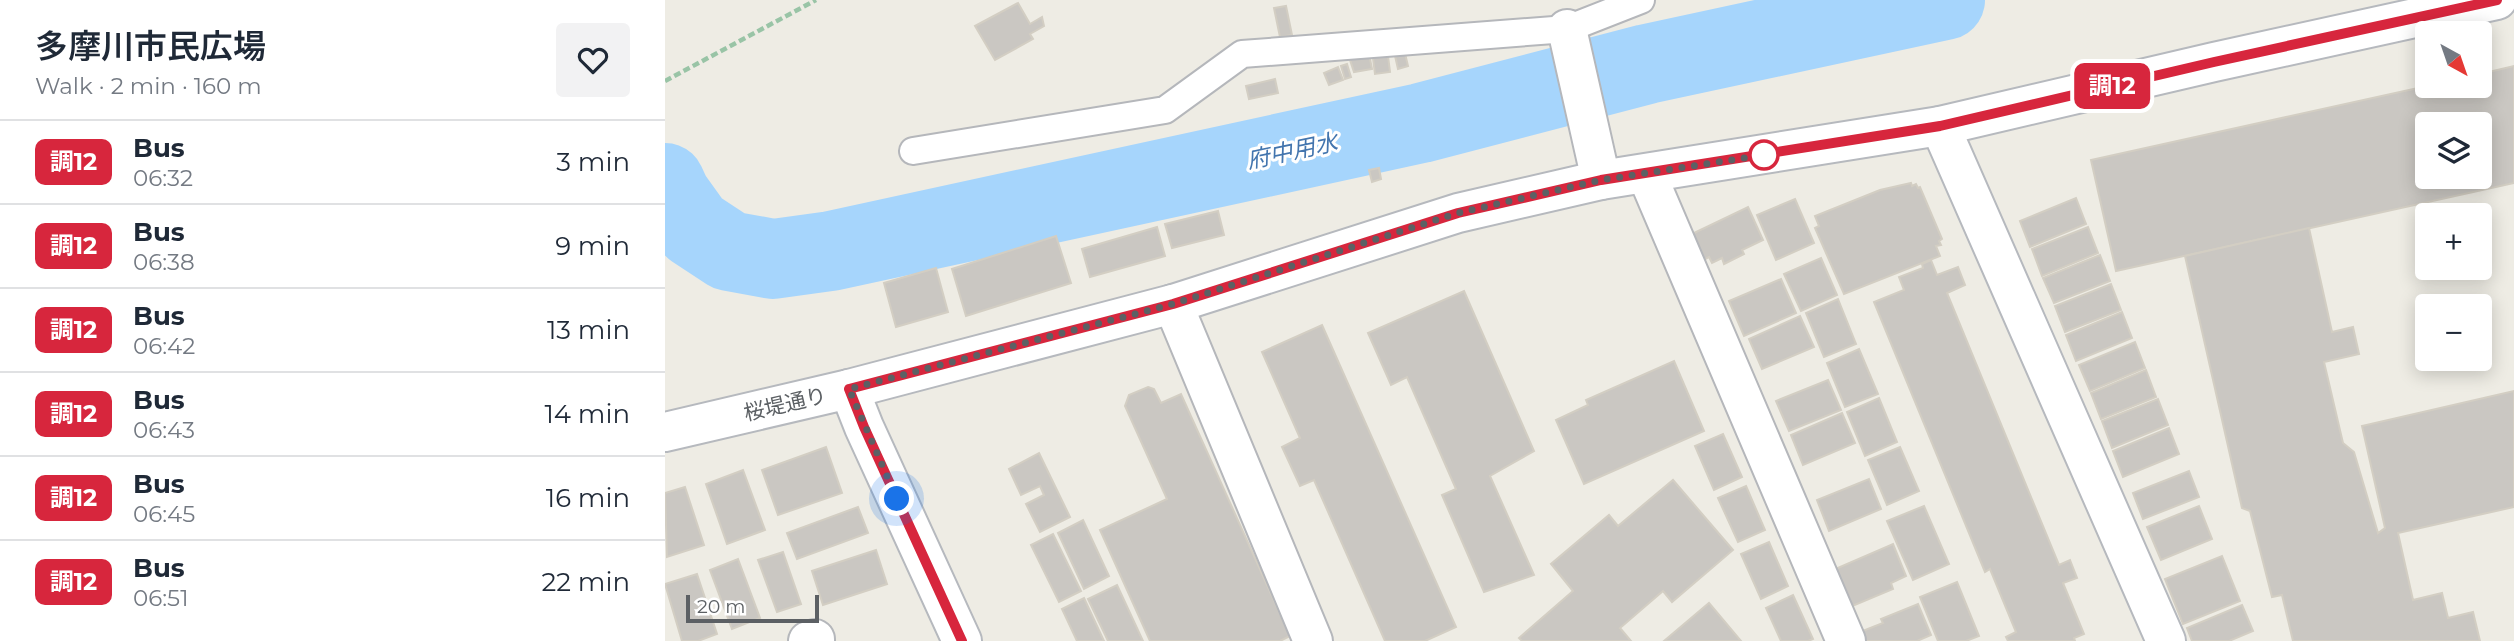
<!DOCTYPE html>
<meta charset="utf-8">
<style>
body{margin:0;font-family:Montserrat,"Noto Sans JP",sans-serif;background:#f2f2f3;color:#1f2937;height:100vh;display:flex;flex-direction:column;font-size:26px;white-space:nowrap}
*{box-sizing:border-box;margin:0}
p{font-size:23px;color:#747a83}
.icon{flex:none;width:38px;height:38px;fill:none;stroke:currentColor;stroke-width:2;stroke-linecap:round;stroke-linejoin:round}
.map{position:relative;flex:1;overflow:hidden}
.side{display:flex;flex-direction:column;background:#fff;width:665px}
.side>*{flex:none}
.badge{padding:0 14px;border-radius:10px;font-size:24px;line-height:46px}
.needle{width:46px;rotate:140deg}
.tools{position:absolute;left:1750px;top:21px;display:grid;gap:14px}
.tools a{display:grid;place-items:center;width:77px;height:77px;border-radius:7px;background:#fff;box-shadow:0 4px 18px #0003;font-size:35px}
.scale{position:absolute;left:21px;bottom:18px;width:133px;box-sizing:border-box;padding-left:7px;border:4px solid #5c6064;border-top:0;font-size:19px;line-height:24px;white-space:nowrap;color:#5c6064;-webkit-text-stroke:5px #fff;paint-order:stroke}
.you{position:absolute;width:35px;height:35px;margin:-18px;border:5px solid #fff;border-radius:50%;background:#1a73e8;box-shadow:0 0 0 10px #1a73e833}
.map>.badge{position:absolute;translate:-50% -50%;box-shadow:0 0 0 4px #fff}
.round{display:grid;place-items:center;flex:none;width:74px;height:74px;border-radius:7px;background:#f2f2f3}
.summary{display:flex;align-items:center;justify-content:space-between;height:119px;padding:0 35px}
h1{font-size:33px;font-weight:600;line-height:52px}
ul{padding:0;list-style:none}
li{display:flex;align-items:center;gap:21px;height:84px;padding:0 35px;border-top:2px solid #e0e1e3}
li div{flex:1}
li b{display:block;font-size:26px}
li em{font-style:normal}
li .badge{min-width:77px;font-weight:700;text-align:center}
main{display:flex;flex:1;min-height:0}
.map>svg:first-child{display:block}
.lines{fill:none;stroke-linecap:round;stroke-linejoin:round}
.river{stroke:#a6d5fc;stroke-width:80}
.building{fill:#cac7c2;stroke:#d3cec3;stroke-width:2;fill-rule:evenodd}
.lane-casing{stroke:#b5b7bb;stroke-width:30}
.street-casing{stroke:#b5b7bb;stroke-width:42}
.secondary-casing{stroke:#b6b9be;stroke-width:42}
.path{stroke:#99c4a6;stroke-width:4.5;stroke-dasharray:7 3.5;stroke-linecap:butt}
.lane{stroke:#fff;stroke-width:26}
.street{stroke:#fff;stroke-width:38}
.secondary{stroke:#fff;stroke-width:38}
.line-casing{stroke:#fff;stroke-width:16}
.line{stroke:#d7263d;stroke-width:10}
.walk{stroke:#5c6064;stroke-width:7;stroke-dasharray:0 12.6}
.stop-dot{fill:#fff;stroke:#d7263d;stroke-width:3.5}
.labels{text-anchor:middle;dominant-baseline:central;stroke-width:6;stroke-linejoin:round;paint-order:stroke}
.street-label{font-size:21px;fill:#5c6064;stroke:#fff}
.water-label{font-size:23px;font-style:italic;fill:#4375ae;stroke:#fff}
</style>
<main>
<section class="side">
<div class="summary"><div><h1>多摩川市民広場</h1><p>Walk · 2 min · 160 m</p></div><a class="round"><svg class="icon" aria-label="heart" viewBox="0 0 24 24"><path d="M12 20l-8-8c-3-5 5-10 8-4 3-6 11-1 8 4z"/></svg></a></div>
<ul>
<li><span class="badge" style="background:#d7263d;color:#fff">調12</span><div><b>Bus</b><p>06:32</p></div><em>3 min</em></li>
<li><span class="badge" style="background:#d7263d;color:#fff">調12</span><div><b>Bus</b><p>06:38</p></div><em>9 min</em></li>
<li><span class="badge" style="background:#d7263d;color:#fff">調12</span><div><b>Bus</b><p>06:42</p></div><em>13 min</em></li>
<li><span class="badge" style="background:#d7263d;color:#fff">調12</span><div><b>Bus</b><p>06:43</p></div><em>14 min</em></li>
<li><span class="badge" style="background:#d7263d;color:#fff">調12</span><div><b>Bus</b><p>06:45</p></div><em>16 min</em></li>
<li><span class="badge" style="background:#d7263d;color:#fff">調12</span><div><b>Bus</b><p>06:51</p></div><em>22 min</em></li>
</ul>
</section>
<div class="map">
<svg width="1849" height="641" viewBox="0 0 1849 641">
<rect width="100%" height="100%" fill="#eeece4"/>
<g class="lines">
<polyline class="river" points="0,183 6,196 29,228 64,251 108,259 166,251 756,123 982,64 1280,0"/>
</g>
<g class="building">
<polygon points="353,3 365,24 377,17 379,26 365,34 368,39 330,60 310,26"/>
<polygon points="621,6 627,35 615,37 609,8"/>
<polygon points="738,45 743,66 733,69 728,47"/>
<polygon points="722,48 725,72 710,74 707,50"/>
<polygon points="703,49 707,69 689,72 683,54"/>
<polygon points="682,64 686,77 680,79 676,66"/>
<path d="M 1849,66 L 1849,183 L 1451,271 L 1426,160 L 1762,86 L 1815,86 L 1815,74 ZM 1762,124 L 1815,124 L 1815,177 L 1762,177 Z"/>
<polygon points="673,67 678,80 664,85 659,73"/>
<polygon points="610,79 613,93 584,99 581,86"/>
<polygon points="714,168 716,179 707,182 704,170"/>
<polygon points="1246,183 1247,186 1251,184 1253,188 1255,187 1277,239 1274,241 1276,245 1271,246 1275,256 1179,294 1150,228 1154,226 1150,216 1215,190"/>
<polygon points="1411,198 1421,224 1365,247 1355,221"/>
<polygon points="1130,199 1149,243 1111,260 1092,215"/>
<polygon points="1083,207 1098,240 1077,250 1079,254 1059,264 1057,258 1047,263 1044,257 1037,261 1027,239 1029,233"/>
<polygon points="553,211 559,235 507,248 500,224"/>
<polygon points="492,227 500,256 425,277 417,249"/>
<polygon points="1423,227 1433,253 1377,276 1367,249"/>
<polygon points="1644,228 1667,332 1688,327 1694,354 1659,362 1678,443 1689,452 1713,533 1720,528 1697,426 1849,391 1849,507 1733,533 1748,600 1777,593 1783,618 1808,612 1815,641 1628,641 1617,595 1607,597 1585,511 1577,508 1520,256"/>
<polygon points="391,236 406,283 301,316 287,269"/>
<polygon points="1435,255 1445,281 1389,303 1378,278"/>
<polygon points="1156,258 1172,295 1136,311 1119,274"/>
<polygon points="1266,260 1272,275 1293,267 1300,285 1282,293 1394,565 1405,560 1412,578 1398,583 1419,634 1409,638 1410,641 1343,641 1341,637 1351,632 1325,569 1320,572 1209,302 1239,290 1234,277 1258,268 1257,264"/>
<polygon points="271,268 283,312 231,327 219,283"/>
<polygon points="1116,279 1131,313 1079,336 1064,301"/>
<polygon points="1446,284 1456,310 1400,332 1390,306"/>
<polygon points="799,291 869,451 825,476 869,575 819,592 777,495 791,489 742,377 726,385 703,333"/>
<polygon points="1173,299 1191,344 1159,357 1141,313"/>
<polygon points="1457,312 1467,338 1411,361 1401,335"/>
<polygon points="1135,316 1149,347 1097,369 1084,339"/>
<polygon points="657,325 791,627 760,641 720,641 649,480 635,486 617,447 635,438 597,352"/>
<polygon points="1470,342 1480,368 1425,391 1414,365"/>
<polygon points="1194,349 1213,394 1180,407 1162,363"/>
<polygon points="1009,361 1039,431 919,484 891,420 923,405 921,400"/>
<polygon points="1481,370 1491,397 1436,419 1426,393"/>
<polygon points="1163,380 1176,410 1124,431 1111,401"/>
<polygon points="483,387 489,389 496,403 516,394 625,636 615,641 485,641 435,530 502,499 460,406 464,395"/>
<polygon points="1214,398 1232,442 1200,456 1182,412"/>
<polygon points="1493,399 1503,425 1447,448 1437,421"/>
<polygon points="1177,413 1190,443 1138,465 1126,435"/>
<polygon points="1504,428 1514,454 1458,477 1448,451"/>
<polygon points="1058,434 1077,477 1049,490 1030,446"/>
<polygon points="161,447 177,493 113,515 97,470"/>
<polygon points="1235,447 1254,491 1222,505 1203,460"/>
<polygon points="374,453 405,517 375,532 361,504 379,495 375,486 356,495 344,469"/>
<polygon points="78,470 100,530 62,544 41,484"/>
<polygon points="1524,471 1534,497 1478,519 1468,493"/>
<polygon points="1204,479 1216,509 1164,531 1152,500"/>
<polygon points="1008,480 1068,550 1007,602 998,591 955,628 966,641 857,641 854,638 908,591 886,564 944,515 953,526"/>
<polygon points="1081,486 1100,530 1073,542 1053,498"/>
<polygon points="20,487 39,545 2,557 0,493"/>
<polygon points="1259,506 1284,564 1248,580 1222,521"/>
<polygon points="1534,506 1547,539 1496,560 1482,527"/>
<polygon points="193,507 203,533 132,559 122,533"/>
<polygon points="418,520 444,576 419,589 393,533"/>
<polygon points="388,534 416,591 394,602 366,545"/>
<polygon points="1104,542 1123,586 1096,599 1076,554"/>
<polygon points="1228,544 1241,576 1226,583 1228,589 1185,607 1168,570"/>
<polygon points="211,550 222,584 158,605 147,571"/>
<polygon points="118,552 136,604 112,612 93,560"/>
<polygon points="1557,556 1575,601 1518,624 1500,579"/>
<polygon points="73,559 95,618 67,629 45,570"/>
<polygon points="32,574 52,634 33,641 17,641 0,584"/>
<polygon points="1292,582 1314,636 1301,641 1273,641 1255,597"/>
<polygon points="452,585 478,641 443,641 423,599"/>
<polygon points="1128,595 1148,639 1143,641 1116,641 1101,608"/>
<polygon points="419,598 439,641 412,641 397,609"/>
<polygon points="1044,603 1076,641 999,641"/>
<polygon points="1253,604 1266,635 1252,641 1199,641 1195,632 1218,623 1216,619"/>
<polygon points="1577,605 1588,631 1564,641 1527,641 1522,628"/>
</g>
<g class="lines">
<g class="lane-casing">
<polyline id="lane" points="248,151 500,110 577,54 902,29 976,0"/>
</g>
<g class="street-casing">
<g id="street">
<polyline points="902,29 936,180"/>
<polyline points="982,175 1181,641"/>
<polyline points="508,304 648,641"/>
<polyline points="143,641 150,639 150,641"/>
</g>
</g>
<g class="secondary-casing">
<g id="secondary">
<polyline points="1275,126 1501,641"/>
<polyline points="184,389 199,427 297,641"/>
<polyline points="0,432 184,389 508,304 793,213 936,180 1275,126 1549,62 1832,0"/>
</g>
</g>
<polyline class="path" points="0,81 151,0"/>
<use href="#lane" class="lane"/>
<use href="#street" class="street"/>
<use href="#secondary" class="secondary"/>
</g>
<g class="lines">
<g class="line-casing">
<polyline id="line" points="297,641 199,427 184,389 508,304 793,213 936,180 1275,126 1549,62 1832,0"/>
</g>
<use href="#line" class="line"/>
<polyline class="walk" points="232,499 184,389 508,304 793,213 936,180 1099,155"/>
</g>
<circle class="stop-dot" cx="1099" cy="155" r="14"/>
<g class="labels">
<g class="street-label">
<text transform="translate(120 404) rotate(-13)">桜堤通り</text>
</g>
<g class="water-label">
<text transform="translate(627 151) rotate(-12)">府中用水</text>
</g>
</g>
</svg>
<div class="tools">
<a><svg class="needle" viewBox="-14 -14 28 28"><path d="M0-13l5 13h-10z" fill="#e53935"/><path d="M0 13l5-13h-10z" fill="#747a83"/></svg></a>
<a><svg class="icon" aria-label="layers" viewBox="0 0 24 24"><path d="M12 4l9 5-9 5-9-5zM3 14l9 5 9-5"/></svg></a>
<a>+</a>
<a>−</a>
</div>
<div class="scale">20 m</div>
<div class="you" style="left:232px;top:499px"></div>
<b class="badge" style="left:1447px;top:86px;background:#d7263d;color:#fff">調12</b>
</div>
</main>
